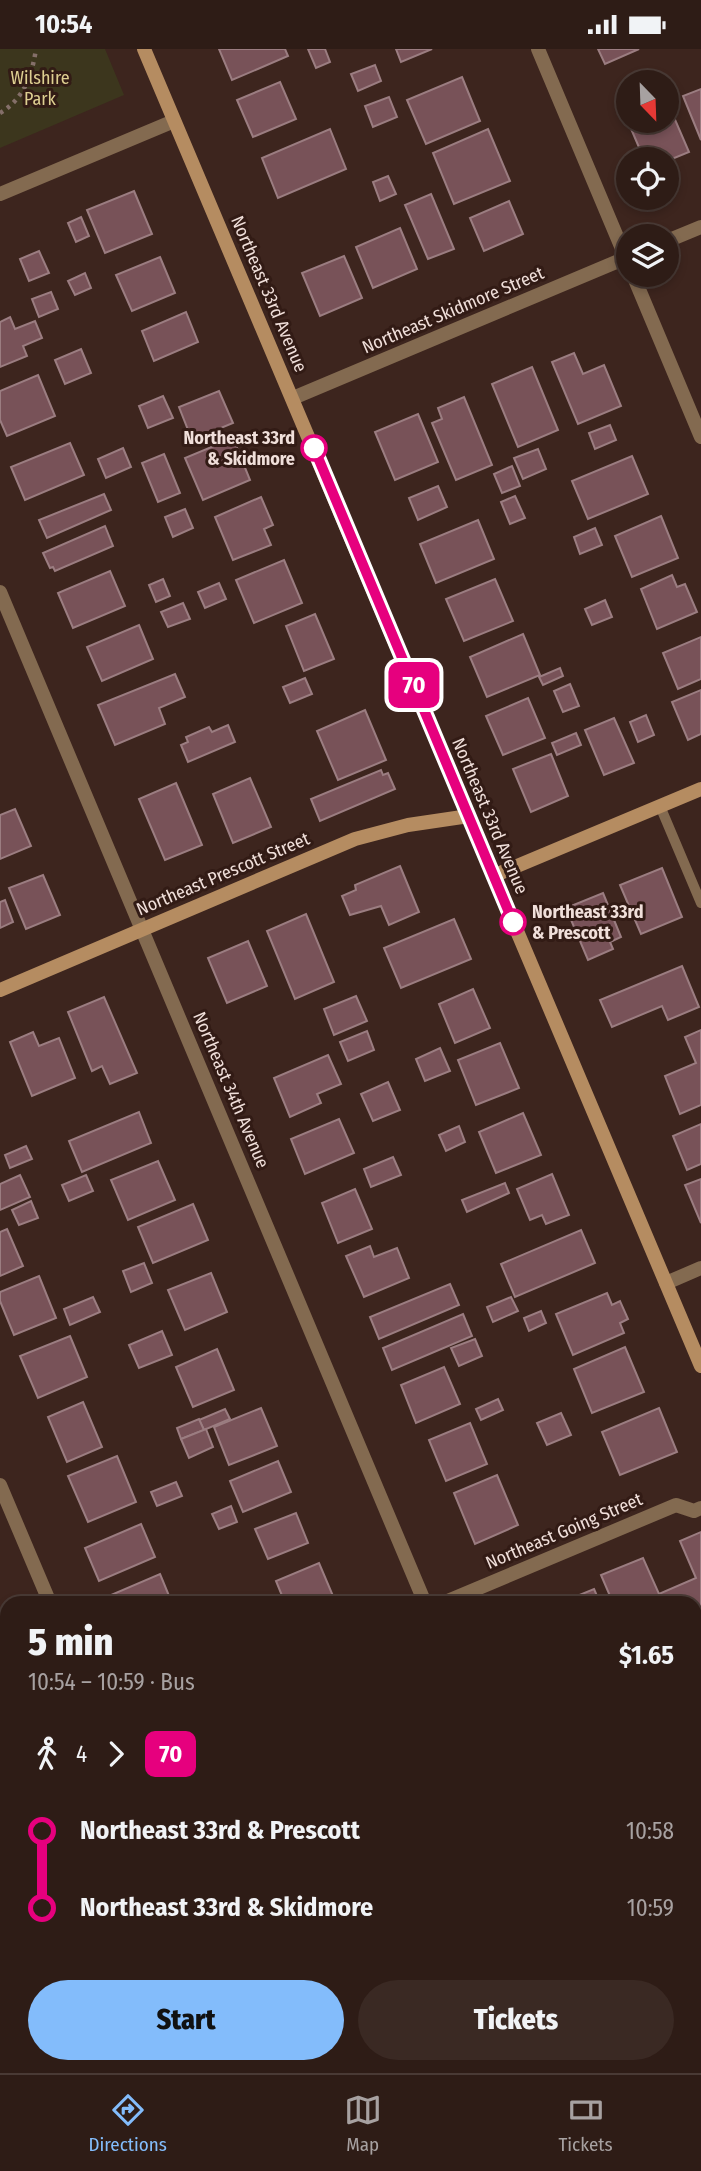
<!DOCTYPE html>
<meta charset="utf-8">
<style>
body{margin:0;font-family:"Fira Sans Condensed",sans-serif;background:#3a2923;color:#f1f3f6;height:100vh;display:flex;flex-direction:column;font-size:26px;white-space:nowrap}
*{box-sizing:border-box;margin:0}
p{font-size:23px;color:#a7a1a1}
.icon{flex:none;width:38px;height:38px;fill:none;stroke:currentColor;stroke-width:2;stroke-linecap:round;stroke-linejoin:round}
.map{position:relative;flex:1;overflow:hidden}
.drawer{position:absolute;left:0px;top:1547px;width:702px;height:478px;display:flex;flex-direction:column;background:#2e1c16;border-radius:21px 21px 0 0;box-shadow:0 4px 10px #0003,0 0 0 2px #493a35}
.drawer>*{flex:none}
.badge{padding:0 14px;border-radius:10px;font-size:24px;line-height:46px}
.needle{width:46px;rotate:157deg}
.buttons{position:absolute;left:616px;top:21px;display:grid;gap:14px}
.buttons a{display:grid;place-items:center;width:63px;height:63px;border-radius:50%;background:#2e1c16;box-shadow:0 4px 10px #0003,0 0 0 2px #493a35;font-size:35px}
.map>.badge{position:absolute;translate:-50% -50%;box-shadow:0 0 0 4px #fff}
.legs{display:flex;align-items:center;gap:10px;height:77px;padding:0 28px;font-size:23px}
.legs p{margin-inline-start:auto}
.headline{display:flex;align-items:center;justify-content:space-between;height:119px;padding:0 28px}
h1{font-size:38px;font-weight:800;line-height:52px}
.action{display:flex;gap:14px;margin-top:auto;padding:14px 28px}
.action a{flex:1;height:80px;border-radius:42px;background:#83bcfb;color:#111;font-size:28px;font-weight:800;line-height:80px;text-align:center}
.action a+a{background:#3a2923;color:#f1f3f6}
ul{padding:0 28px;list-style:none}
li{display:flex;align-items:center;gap:24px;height:77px;font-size:26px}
li i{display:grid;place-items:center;width:10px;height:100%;margin:0 9px;background:currentColor}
li i::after{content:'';width:18px;height:18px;margin:-9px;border:5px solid;border-radius:50%;background:#2e1c16}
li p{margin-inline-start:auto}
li:first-child i{background:linear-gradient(#0000 50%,currentColor 0)}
li:last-child i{background:linear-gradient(currentColor 50%,#0000 0)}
.status{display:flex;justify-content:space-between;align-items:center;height:49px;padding:0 35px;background:#2e1c16;direction:ltr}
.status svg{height:19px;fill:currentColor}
.menu{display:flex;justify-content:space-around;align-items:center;height:98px;border-top:2px solid #493a35;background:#2e1c16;font-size:19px;color:#a7a1a1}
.menu a{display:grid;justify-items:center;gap:4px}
.menu .active{color:#83bcfb}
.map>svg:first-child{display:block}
.green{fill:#3c361d}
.building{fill:#785258;stroke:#9b7d81;stroke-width:2}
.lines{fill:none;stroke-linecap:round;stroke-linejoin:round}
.path{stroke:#846f69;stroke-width:4.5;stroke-dasharray:3.5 5;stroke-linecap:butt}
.lane{stroke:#836a50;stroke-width:10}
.street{stroke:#836a50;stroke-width:14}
.secondary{stroke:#b58c61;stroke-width:14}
.line-1-casing{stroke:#fff;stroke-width:16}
.line-1{stroke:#e6007e;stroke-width:10}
.stop-1-dot{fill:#fff;stroke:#e6007e;stroke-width:3.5}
.labels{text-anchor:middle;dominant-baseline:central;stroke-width:6;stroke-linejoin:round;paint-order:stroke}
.park-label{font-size:18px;fill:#decf91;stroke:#321b15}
.street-label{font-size:18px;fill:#f0dfda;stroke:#321b15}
.stop-label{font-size:18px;font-weight:bold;fill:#f0dfda;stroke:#321b15;text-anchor:end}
</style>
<div class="status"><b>10:54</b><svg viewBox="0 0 49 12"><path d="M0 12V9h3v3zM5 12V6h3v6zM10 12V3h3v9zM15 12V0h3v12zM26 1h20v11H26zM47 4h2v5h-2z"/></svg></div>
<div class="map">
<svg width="701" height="2024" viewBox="0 0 701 2024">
<rect width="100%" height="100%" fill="#3d251e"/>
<polygon class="green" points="0,0 105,0 124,46 0,99"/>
<g class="building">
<polygon points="219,0 285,0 288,7 232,31"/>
<polygon points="308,0 325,0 330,13 316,19"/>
<polygon points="396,0 432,0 401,13"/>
<polygon points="598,0 639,0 605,15"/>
<polygon points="375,16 381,32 358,42 351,25"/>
<polygon points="462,28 480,72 426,95 407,51"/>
<polygon points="280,33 296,70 253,88 237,51"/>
<polygon points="701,40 701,91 683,47"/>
<polygon points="389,48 397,68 373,78 365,57"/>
<polygon points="628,51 628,72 667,72 667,60 670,59 689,103 667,112 644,110 620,54"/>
<polygon points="330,80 346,120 278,149 262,109"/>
<polygon points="488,80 510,132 454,155 433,104"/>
<polygon points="388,127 396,145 380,152 373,133"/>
<polygon points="134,142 152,185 105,204 87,161"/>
<polygon points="431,145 454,200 428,210 405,156"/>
<polygon points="509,152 523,185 484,202 470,169"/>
<polygon points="81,168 89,187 76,193 68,174"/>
<polygon points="400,179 417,220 373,239 356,198"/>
<polygon points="39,202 49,224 29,232 20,210"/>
<polygon points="344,207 362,249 320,267 302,224"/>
<polygon points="160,208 175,244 132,262 116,226"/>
<polygon points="85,224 91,239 75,246 68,232"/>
<polygon points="51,243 58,260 39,268 32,250"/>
<polygon points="186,263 198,293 154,312 142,282"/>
<polygon points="10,268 15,280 35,272 42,289 23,297 27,307 0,318 0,273"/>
<polygon points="81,300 91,324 65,335 55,311"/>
<polygon points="574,304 583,325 604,316 621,357 578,375 552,313"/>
<polygon points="532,318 558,381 518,398 492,335"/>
<polygon points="38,326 55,367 7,387 0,371 0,342"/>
<polygon points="219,342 233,374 192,391 179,358"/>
<polygon points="163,347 173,369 148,379 139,357"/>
<polygon points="464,348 492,416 456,431 432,374 442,370 438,359"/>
<polygon points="418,365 438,413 395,431 375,383"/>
<polygon points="610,376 616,391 595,400 589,384"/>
<polygon points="233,389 250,431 203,451 185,409"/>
<polygon points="70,394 84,426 25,451 11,418"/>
<polygon points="123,399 131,418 106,429 98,410"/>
<polygon points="538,400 546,420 523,430 514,409"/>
<polygon points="164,405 180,444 158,453 142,414"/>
<polygon points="632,407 648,445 588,470 572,432"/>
<polygon points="512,417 520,437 502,444 494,425"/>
<polygon points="438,437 447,458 418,471 409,449"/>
<polygon points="104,445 111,461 47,489 39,471"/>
<polygon points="515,447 525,469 510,475 501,453"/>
<polygon points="261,448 273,476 264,480 271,496 233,511 215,468"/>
<polygon points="185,460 193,479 173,488 165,468"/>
<polygon points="661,467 678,509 632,528 615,487"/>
<polygon points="478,471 494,510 436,534 420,495"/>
<polygon points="105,477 113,497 55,522 53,518 50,519 43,504"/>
<polygon points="595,479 602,496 580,505 574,488"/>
<polygon points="284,511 302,554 254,574 236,531"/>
<polygon points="110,522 125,557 73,579 58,544"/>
<polygon points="672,526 677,538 685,535 697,563 657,580 641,540"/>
<polygon points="163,530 170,547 156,553 149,536"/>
<polygon points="495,530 513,572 464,592 446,550"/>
<polygon points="219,534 226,550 205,559 198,543"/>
<polygon points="605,551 612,568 592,576 585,560"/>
<polygon points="183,554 190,570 168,578 161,563"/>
<polygon points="315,565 334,610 304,622 286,577"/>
<polygon points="139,576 153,610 102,632 87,598"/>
<polygon points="523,585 540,626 487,648 470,608"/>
<polygon points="701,588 701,630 678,640 663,604"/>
<polygon points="560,619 563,627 543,636 539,628"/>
<polygon points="175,625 185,648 159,659 165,675 115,696 98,656"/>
<polygon points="305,629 312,645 290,654 283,638"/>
<polygon points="570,635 579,657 563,663 554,642"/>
<polygon points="701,641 701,685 688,691 672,653"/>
<polygon points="528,649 545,689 503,706 486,667"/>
<polygon points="365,661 386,711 338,731 317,682"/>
<polygon points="646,666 654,686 638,693 630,673"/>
<polygon points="614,669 634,714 604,726 585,681"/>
<polygon points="228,676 235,693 188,713 181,696 188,693 186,688 209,678 212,683"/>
<polygon points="576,684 581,696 557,706 552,694"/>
<polygon points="551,705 568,747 531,763 513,720"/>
<polygon points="381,721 383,726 388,724 395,740 320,772 311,750"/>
<polygon points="250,729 271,778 233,794 213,745"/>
<polygon points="176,734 202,796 165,811 139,750"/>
<polygon points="15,760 31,797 0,810 0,766"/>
<polygon points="400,817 419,863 389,876 381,857 350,866 342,847 356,841 355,836"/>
<polygon points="662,819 682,868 641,885 620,836"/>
<polygon points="43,826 60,866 26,880 9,839"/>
<polygon points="603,844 621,888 610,893 613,900 588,911 566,859"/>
<polygon points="5,851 13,873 0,879 0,853"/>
<polygon points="306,865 334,933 295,950 267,882"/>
<polygon points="454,870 471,910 401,939 384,899"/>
<polygon points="248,892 267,937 227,954 208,909"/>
<polygon points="682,917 699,958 668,971 662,957 612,978 600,951"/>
<polygon points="473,940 490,979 455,994 439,955"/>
<polygon points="356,947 367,972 334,986 324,960"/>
<polygon points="104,948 137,1024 110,1035 102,1017 92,1022 68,963"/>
<polygon points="701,981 701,1056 680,1065 665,1027 696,1014 685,988"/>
<polygon points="367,982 374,1001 348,1012 340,993"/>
<polygon points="33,983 39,997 59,989 75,1029 32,1047 10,993"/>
<polygon points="500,994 519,1039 476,1056 458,1011"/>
<polygon points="440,999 450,1022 425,1032 416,1010"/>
<polygon points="328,1006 341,1035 317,1045 321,1054 290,1068 274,1029"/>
<polygon points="388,1033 400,1061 373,1072 361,1045"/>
<polygon points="139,1063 151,1094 82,1123 69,1092"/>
<polygon points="523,1064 541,1106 496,1124 479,1083"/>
<polygon points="339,1070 354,1104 305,1125 291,1090"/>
<polygon points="701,1075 701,1115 687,1121 673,1087"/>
<polygon points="459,1077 465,1093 446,1102 439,1086"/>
<polygon points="26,1097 32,1110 10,1119 5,1106"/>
<polygon points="393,1108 401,1126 371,1138 364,1120"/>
<polygon points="158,1112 175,1151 128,1171 111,1131"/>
<polygon points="552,1125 569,1166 546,1175 542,1166 530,1171 517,1140"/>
<polygon points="20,1126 30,1148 0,1161 0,1135"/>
<polygon points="86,1126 93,1142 69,1152 62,1136"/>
<polygon points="701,1130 701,1174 685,1136"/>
<polygon points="505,1134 509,1144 467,1163 462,1151"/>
<polygon points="355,1140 372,1180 338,1194 322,1154"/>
<polygon points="31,1152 38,1169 19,1176 12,1161"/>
<polygon points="193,1155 208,1191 153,1214 138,1178"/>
<polygon points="7,1180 23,1217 0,1227 0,1183"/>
<polygon points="581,1181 595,1214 515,1248 501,1215"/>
<polygon points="370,1197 374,1208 397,1199 409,1229 364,1248 346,1207"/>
<polygon points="144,1214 152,1234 131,1243 123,1222"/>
<polygon points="211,1224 227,1263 185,1281 168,1241"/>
<polygon points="39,1227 56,1269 14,1286 0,1252 0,1243"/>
<polygon points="450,1235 459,1256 379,1290 370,1268"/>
<polygon points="607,1244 612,1256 620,1252 628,1270 620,1274 624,1284 573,1306 556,1265"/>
<polygon points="93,1248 100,1263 70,1276 64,1260"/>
<polygon points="511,1248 518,1262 493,1273 487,1258"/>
<polygon points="541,1262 546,1274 529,1282 524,1269"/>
<polygon points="463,1265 472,1287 392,1321 383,1299"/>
<polygon points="162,1282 172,1306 139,1319 129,1296"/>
<polygon points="70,1287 87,1328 38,1349 20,1307"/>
<polygon points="475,1290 482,1307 459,1317 451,1299"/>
<polygon points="625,1298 644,1343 592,1364 574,1320"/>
<polygon points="217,1300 234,1341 193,1358 176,1318"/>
<polygon points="444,1318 460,1355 416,1374 401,1336"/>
<polygon points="498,1350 503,1361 481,1371 476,1360"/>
<polygon points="83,1353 102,1398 67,1413 48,1368"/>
<polygon points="261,1359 277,1397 229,1416 214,1378"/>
<polygon points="659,1359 677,1403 620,1426 602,1383"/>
<polygon points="225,1360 230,1370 204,1381 199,1371"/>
<polygon points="561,1364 571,1386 547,1396 537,1374"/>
<polygon points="199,1370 204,1381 181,1390 177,1379"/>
<polygon points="470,1374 487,1415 446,1432 429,1391"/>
<polygon points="206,1380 213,1398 189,1409 181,1390"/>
<polygon points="117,1407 136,1453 88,1473 68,1427"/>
<polygon points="278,1412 291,1443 243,1463 230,1432"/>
<polygon points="497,1426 518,1476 475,1495 454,1444"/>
<polygon points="176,1433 182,1447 157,1457 151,1443"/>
<polygon points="231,1457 237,1473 219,1480 212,1465"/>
<polygon points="296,1464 308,1494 268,1510 255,1480"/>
<polygon points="141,1475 155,1508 99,1532 85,1499"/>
<polygon points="701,1483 701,1556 695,1559 695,1554 613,1554 601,1526 643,1509 659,1545 696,1529 680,1492"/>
<polygon points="319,1514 333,1547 316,1554 285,1554 276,1532"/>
<polygon points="160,1525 172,1554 106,1554 104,1549"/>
<polygon points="594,1540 600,1554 574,1554 572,1549"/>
<polygon points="701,1596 701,1637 697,1638 701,1648 701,1705 699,1701 695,1703 695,1599"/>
<polygon points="0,1641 7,1656 7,1686 0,1689"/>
<polygon points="701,1771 701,1796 695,1798 695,1774"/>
<polygon points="701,1841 701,1862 695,1864 695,1844"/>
<polygon points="701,1921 701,1979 695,1982 695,1923"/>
<polygon points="7,2010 7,2018 23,2018 25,2024 1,2024 0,2013"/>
<polygon points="130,2018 168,2018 170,2023 178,2019 180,2024 115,2024"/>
<polygon points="311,2018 367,2018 352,2024 314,2024"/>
<polygon points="475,2018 512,2018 514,2024 460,2024"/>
</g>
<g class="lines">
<path class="path" d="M 0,64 C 24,50 32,26 36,0"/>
<polyline class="lane" points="660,757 701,854"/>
<g class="street">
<polyline points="538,0 628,214"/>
<polyline points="0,145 174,72"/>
<polyline points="667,192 701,178"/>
<polyline points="633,226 701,388"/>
<polyline points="293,349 628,208"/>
<polyline points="0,543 425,1554"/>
<polyline points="666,1234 701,1219"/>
<polyline points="0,1436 50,1554"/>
<polyline points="443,1554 676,1456 694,1462 701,1459"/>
<polyline points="0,1742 7,1739"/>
<polyline points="246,2018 248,2024"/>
<polyline points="622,2018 625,2024"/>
</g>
<g class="secondary">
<polyline points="144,0 701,1317"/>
<polyline points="493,827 701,740"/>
<polyline points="0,941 355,790 408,776 469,767"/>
</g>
</g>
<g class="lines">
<g class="line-1-casing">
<polyline id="line-1" points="314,399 513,873"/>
</g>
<use href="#line-1" class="line-1"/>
</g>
<g class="stop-1-dot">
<circle cx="314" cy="399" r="12"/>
<circle cx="513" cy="873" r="12"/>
</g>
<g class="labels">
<g class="park-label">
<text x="40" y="29">Wilshire<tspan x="40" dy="21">Park</tspan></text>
</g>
<g class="street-label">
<text transform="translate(269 245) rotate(67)">Northeast 33rd Avenue</text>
<text transform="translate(453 261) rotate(-23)">Northeast Skidmore Street</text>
<text transform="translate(490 767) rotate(67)">Northeast 33rd Avenue</text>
<text transform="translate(223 825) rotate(-23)">Northeast Prescott Street</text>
<text transform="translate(231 1041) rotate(67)">Northeast 34th Avenue</text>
<text transform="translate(564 1482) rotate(-23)">Northeast Going Street</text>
</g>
<g class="stop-label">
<text x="295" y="389">Northeast 33rd<tspan x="295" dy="21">&amp; Skidmore</tspan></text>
<text x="532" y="863" text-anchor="start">Northeast 33rd<tspan x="532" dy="21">&amp; Prescott</tspan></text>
</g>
</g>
</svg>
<div class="buttons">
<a><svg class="needle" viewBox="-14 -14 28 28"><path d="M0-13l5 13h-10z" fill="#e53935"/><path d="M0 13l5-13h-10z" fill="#a7a1a1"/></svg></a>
<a><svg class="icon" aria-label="locate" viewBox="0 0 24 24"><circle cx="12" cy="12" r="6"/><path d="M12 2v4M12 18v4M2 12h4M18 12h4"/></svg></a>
<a><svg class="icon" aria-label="layers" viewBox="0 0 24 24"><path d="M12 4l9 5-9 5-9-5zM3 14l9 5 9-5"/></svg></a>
</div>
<b class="badge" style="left:414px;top:636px;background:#e6007e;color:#fff">70</b>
<section class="drawer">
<div class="headline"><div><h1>5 min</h1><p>10:54 – 10:59 · Bus</p></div><b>$1.65</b></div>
<div class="legs"><svg class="icon" aria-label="walk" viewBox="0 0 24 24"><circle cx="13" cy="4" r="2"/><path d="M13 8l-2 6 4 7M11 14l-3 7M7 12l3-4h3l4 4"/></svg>4<svg class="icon" aria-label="forward" viewBox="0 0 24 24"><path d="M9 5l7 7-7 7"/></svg><b class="badge" style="background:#e6007e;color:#fff">70</b></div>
<ul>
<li><i style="color:#e6007e"></i><b>Northeast 33rd &amp; Prescott</b><p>10:58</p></li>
<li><i style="color:#e6007e"></i><b>Northeast 33rd &amp; Skidmore</b><p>10:59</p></li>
</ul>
<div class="action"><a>Start</a><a>Tickets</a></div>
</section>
</div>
<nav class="menu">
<a class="active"><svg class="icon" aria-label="directions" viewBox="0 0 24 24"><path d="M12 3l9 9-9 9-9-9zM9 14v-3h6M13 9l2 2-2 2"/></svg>Directions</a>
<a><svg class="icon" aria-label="map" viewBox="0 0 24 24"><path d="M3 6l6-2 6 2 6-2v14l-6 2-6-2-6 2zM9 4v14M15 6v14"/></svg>Map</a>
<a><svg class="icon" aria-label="tickets" viewBox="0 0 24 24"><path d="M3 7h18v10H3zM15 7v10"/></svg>Tickets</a>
</nav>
